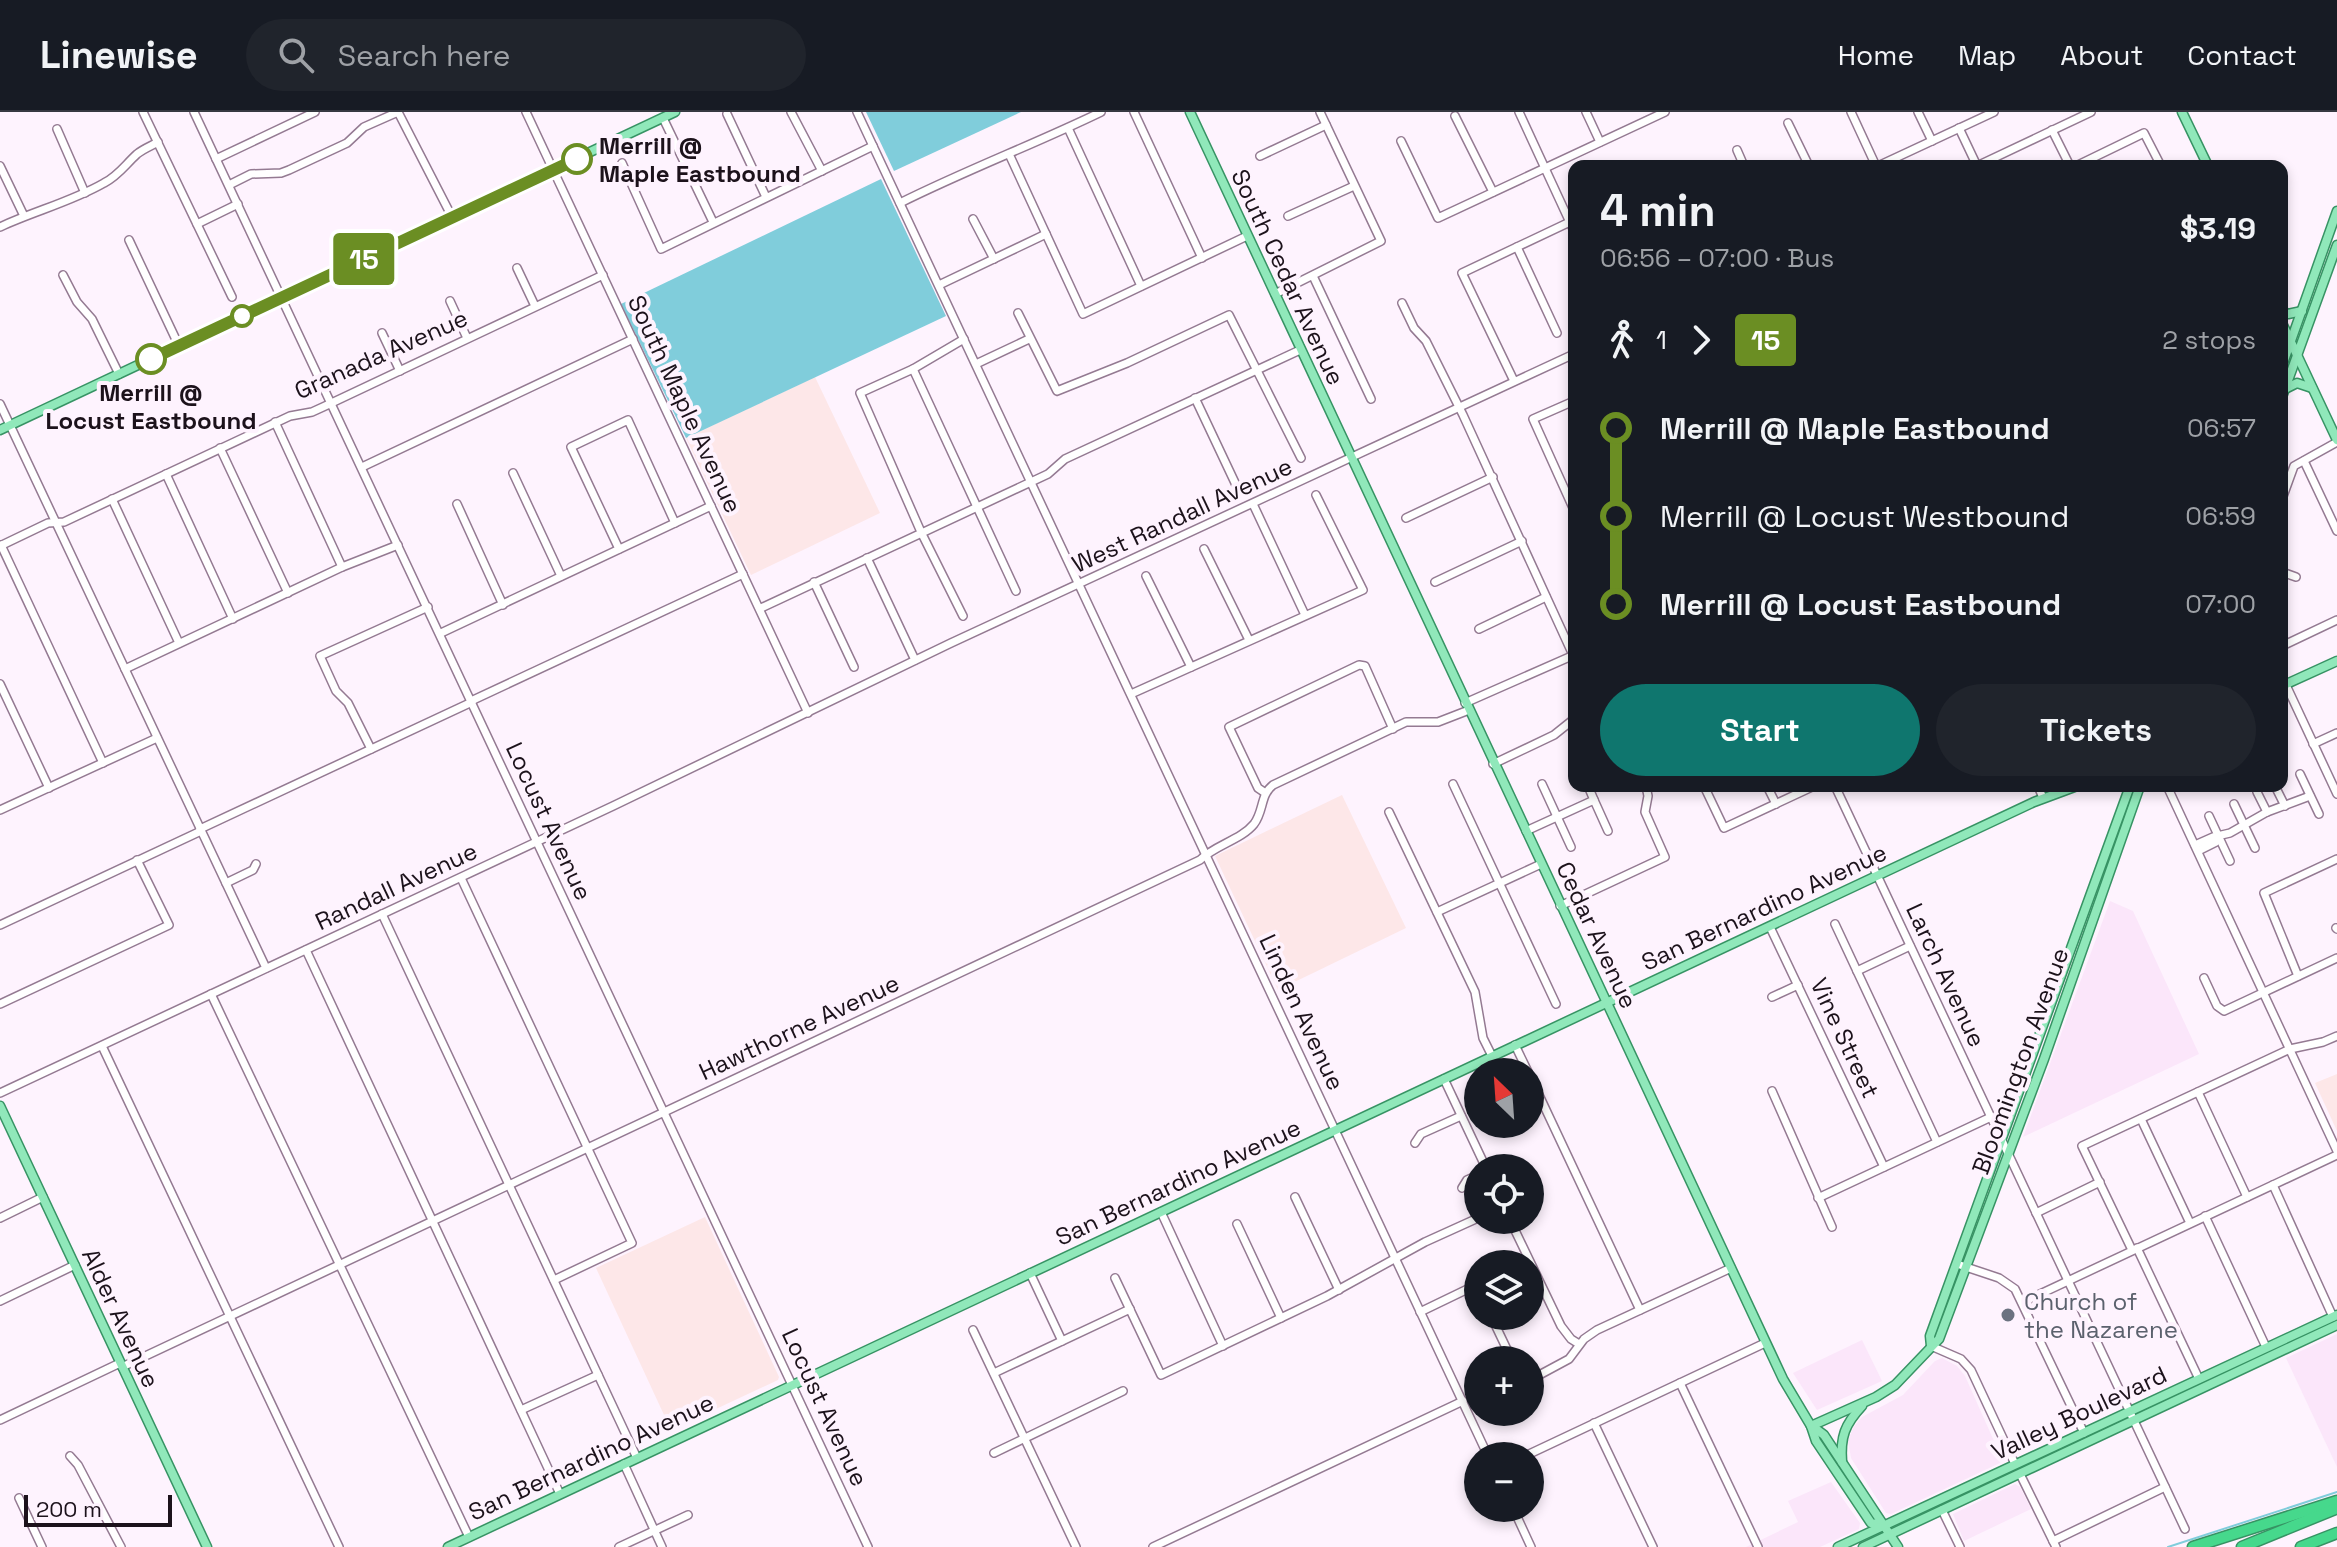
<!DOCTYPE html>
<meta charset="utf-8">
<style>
body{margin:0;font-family:"Space Grotesk",sans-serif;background:#20242c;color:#f1f3f6;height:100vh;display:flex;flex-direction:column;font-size:30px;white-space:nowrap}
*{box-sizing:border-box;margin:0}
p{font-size:26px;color:#9ea1a6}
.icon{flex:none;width:44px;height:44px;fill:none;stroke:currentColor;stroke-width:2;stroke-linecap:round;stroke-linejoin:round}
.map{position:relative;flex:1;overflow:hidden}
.drawer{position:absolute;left:1568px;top:48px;width:720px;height:632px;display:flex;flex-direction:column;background:#171b24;border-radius:16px;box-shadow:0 4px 12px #0003}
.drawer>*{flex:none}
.badge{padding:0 16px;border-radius:6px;font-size:28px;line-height:52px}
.needle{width:52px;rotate:335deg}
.buttons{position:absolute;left:1464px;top:946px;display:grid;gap:16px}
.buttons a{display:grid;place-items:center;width:80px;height:80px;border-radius:50%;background:#171b24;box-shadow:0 4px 12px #0003;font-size:40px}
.scale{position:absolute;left:24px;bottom:20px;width:148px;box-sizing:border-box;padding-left:8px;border:4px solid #1c121b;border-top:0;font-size:22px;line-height:28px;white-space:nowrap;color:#1c121b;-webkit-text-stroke:6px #fef3fe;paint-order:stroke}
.map>.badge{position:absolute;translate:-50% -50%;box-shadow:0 0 0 4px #fff}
.legs{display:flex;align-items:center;gap:12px;height:88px;padding:0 32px;font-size:26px}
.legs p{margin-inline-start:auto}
.overview{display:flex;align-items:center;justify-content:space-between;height:136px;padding:0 32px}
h1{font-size:44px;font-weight:700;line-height:60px}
.primary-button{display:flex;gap:16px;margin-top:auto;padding:16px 32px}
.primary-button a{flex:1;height:92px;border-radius:48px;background:#0f766e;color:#fff;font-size:32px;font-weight:700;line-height:92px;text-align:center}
.primary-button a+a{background:#20242c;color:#f1f3f6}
ul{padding:0 32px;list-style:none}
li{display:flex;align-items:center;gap:28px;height:88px;font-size:30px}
li i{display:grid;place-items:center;width:12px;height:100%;margin:0 10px;background:currentColor}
li i::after{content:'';width:20px;height:20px;margin:-10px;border:6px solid;border-radius:50%;background:#171b24}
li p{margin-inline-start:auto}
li:first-child i{background:linear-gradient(#0000 50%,currentColor 0)}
li:last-child i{background:linear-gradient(currentColor 50%,#0000 0)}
header{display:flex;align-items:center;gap:48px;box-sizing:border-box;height:112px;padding:0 40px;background:#171b24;border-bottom:2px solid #363941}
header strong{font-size:38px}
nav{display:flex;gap:44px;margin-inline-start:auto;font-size:28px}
.search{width:560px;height:72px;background:#20242c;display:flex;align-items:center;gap:20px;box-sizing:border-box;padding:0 28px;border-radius:44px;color:#9ea1a6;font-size:30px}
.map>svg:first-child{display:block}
.built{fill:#fbe6fa}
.education{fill:#fde7e8}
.water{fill:#80cddb}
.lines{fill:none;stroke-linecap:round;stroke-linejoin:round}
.stream{stroke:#80cddb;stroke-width:2}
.minor-casing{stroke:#947a92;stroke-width:10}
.major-casing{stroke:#379364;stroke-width:11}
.highway-casing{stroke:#379364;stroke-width:13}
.minor{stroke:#fff;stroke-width:7}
.major{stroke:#90e8ba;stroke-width:8}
.highway{stroke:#46d88c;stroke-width:10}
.line-1-casing{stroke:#fff;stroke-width:18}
.line-1{stroke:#6b8e23;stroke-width:12}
.stop-1-dot{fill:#fff;stroke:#6b8e23;stroke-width:4}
.worship-dot{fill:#6b7280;stroke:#fef3fe;stroke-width:3}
.labels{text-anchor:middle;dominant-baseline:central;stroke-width:8;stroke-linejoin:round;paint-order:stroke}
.stop-label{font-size:24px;font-weight:bold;fill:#1c121b;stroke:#fef3fe;text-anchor:start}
.street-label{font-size:24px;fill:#1c121b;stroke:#fef3fe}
.worship-label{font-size:24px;fill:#5b616d;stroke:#fef3fe;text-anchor:start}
</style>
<header>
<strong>Linewise</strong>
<div class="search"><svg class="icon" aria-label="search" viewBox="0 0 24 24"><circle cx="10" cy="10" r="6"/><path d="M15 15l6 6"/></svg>Search here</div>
<nav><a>Home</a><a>Map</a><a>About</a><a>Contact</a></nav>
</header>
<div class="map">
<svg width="2337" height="1435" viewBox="0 0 2337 1435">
<rect width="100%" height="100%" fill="#fef3fe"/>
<g class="built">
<polygon points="2110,789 2133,799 2199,942 2023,1025"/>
<polygon points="2337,1222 2337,1355 2286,1246"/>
<polygon points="1862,1228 1882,1269 1817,1298 1793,1261"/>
<polygon points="1942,1246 1957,1254 1965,1264 2002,1347 2000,1351 1891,1402 1886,1401 1851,1346 1848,1329 1853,1316 1862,1305 1903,1283 1935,1249"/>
<polygon points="1831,1370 1860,1411 1859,1417 1820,1435 1746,1435 1798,1410 1788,1389"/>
<polygon points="2015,1372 2020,1375 2031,1397 1964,1429 1953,1402"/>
</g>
<g class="education">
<polygon points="815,265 880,401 751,463 686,326"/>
<polygon points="1342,683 1406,816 1278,878 1215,744"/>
<polygon points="2337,962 2337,1019 2315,971"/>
<polygon points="705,1105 779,1265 778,1268 671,1318 596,1156"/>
</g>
<g class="water">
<polygon points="866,0 1021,0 894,59"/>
<polygon points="881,67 946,204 686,326 621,192"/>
</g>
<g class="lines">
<polyline class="stream" points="2168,1435 2337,1380"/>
<g class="minor-casing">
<g id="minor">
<polyline points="143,0 232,185"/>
<polyline points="194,0 868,1435"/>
<polyline points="526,0 808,601"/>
<polyline points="791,0 822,59"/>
<polyline points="857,0 1488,1344"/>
<polyline points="1134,0 1202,146"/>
<polyline points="1519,0 1574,119"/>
<polyline points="1586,0 1600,30"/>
<polyline points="1851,0 1876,54"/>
<polyline points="1918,0 1932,29"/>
<polyline points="727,2 766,85"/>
<polyline points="1455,4 1493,80"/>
<polyline points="663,6 713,110"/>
<polyline points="1788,11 1809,54"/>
<polyline points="1068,16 1141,174"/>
<polyline points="1959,16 1977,54"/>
<polyline points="57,17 85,81"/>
<polyline points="2052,18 2070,54"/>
<polyline points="1401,29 1438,106 1665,0"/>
<polyline points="1737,38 1744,54"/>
<polyline points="1009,42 1083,202 1247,124"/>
<polyline points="1260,44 1326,13"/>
<polyline points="216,47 315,0"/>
<polyline points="622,51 661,137 873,34"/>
<polyline points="0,54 24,104"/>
<polyline points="1878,54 1994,0"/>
<polyline points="1977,54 2091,0"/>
<polyline points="2076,54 2144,21 2161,54"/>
<polyline points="229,73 251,62 281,61 289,58 347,31 364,15 398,0 452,105"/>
<path d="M 900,91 C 966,58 1035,32 1101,0"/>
<polyline points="1288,104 1354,74"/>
<polyline points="973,107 994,147"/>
<polyline points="197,112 238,92"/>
<path d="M 0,115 C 34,99 71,90 104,71 C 118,64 125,53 137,42 C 143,37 151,34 158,30"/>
<polyline points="129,128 179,234"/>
<polyline points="1517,135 1557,221"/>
<polyline points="517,156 535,194"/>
<polyline points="63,163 77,190 92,207 119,262"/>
<polyline points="1313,164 1371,287"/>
<polyline points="939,173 1046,122"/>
<polyline points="1275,182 1381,129 1320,0"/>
<polyline points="450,189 467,226"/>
<polyline points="1402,191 1414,216 1426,229 1463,303 1573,543"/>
<polyline points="1018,201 1057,279 1127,251 1229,203 1301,346"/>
<polyline points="382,221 400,259"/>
<polyline points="976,252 1029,227"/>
<polyline points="913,257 1016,479"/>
<polyline points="1514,269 1462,161 1574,108"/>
<polyline points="1195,286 1237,375"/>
<polyline points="1574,289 1533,307 1574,398"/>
<polyline points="0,292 266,856"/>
<polyline points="275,310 342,455"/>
<polyline points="220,336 288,481"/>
<polyline points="2304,349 2337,419"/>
<polyline points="362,355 633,227"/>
<polyline points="513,361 561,464"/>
<polyline points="166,362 233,507"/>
<polyline points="112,387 179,531"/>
<polyline points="2282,387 2294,354 2337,330"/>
<polyline points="457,392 503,493"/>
<polyline points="1253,392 1305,503"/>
<polyline points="1406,406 1493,365"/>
<polyline points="1,433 103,651"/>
<polyline points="0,434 48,411 64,410 290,304 312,300 323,295 603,163"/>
<polyline points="619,437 571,335 628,308 675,411"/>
<polyline points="1204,437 1249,528"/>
<polyline points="867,446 915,548"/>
<polyline points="2282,460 2296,465"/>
<polyline points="1146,464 1191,555"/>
<polyline points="814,470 854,555"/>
<polyline points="1435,470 1522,429"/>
<polyline points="761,496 1048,362 1065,347 1300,238"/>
<polyline points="963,504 921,420 860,281 913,257 964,227"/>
<polyline points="1479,517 1546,485"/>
<polyline points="441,521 711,394"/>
<polyline points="2282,534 2337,508"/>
<polyline points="125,557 342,455 398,433"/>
<polyline points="0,572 49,676"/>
<polyline points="2286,573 2337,682"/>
<polyline points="1131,582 1363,478 1316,383"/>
<polyline points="471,589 743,462"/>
<polyline points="1465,591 1574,543"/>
<polyline points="2313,632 2337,621"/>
<polyline points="371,637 348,591 336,579 320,544 428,495"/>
<polyline points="1493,652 1554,623 1574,607"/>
<polyline points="2300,662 2319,702"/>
<polyline points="1453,672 1556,892"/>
<polyline points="1542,672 1571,735"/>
<polyline points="1704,674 1724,716 1814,674"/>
<polyline points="1767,674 1776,692"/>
<polyline points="1835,674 2185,1417"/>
<polyline points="2038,674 2043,686"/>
<polyline points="2167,674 2337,1039"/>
<polyline points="2275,674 2285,694"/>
<polyline points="1264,680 1258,676 1229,615 1359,553 1365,554 1393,617"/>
<polyline points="2257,680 2267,700"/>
<polyline points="1594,688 1608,719"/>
<polyline points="2234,692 2255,736"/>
<polyline points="0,698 157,626"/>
<polyline points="1389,700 1475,880 1483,926 1492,944"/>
<polyline points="2209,704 2230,749"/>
<polyline points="200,717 472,590"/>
<polyline points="1526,719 1594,688 1588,674"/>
<polyline points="2195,733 2213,725 2230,721 2267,700 2310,684"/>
<polyline points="2198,739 2216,730 2219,725"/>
<polyline points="461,766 632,1131 554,1168"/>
<polyline points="226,771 253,758 256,752"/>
<polyline points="1560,794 1665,745 1645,700 1648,684 1646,674"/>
<polyline points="1437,800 1541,752"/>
<polyline points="382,802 637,1346"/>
<polyline points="1835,812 1937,1030"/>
<polyline points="0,813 201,719"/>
<polyline points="1770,815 1884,1055"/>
<polyline points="2336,816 2337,817"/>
<polyline points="306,838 560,1382"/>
<polyline points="1857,859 1910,834"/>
<polyline points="2298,864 2264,781 2337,747"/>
<polyline points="2204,866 2217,894 2224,899 2337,846"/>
<polyline points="211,882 469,1425"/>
<polyline points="1772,885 1798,873"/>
<polyline points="0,892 169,813 137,748"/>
<polyline points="1515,933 1528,960"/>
<polyline points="102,934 339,1435"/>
<polyline points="1530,964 1640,1198"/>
<polyline points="1444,967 1486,1056"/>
<polyline points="1772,979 1832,1115"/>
<polyline points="2198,980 2247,1085"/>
<polyline points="0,981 613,694 951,531 1574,242"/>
<polyline points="2141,1007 2190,1111"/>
<polyline points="1415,1031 1421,1022 1461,1004"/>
<polyline points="2273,1073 2333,1205"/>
<polyline points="1462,1076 1467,1068 1478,1063"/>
<polyline points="1295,1085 1339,1178"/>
<polyline points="1818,1086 1991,1005"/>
<polyline points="1161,1100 1223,1234"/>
<polyline points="2036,1101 2100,1070"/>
<polyline points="2205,1104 2266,1235"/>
<polyline points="0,1106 43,1085"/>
<polyline points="1510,1108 1561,1214 1571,1227 1579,1232"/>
<polyline points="1237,1112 1281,1206"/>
<polyline points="2137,1136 2199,1267"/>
<polyline points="2132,1138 2082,1034 2290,937 2323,930 2337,924"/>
<polyline points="1957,1152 1999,1166 2015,1177 2084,1321"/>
<polyline points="1030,1161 1062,1229"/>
<polyline points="1115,1166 1161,1263 1327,1184 1425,1130 1478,1106"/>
<polyline points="0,1189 75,1153"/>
<polyline points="2023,1190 2337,1043"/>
<polyline points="1420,1200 1476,1173 1478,1176"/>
<polyline points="1491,1204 1512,1248"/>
<polyline points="973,1218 1076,1435"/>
<polyline points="1931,1234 1961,1247 1971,1258 2015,1352"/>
<path d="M 122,1255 L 1200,748 C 1215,733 1241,728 1254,712 C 1264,699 1260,683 1273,673 L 1406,610 L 1438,610 L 1469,598"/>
<polyline points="994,1261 1130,1197"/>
<polyline points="1530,1268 1569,1247 1584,1227 1597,1218 1731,1156"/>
<polyline points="1680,1271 1758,1435"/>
<polyline points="521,1298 598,1263"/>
<polyline points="0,1308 120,1251"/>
<polyline points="1594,1311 1653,1435"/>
<polyline points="994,1341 1123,1279"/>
<polyline points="70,1344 78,1353 121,1435"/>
<polyline points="1525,1344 1765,1231"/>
<polyline points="624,1352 662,1435"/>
<polyline points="2020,1362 2056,1435"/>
<polyline points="19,1386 42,1435"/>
<polyline points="1513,1396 1531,1435"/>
<polyline points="1942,1398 1960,1435"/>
<polyline points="2053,1429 2165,1375"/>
<polyline points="619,1435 688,1403"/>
<polyline points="1153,1435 1463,1289"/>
</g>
</g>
<g class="major-casing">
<g id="major">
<polyline points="1190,0 1783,1267 1811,1314 1816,1329 1871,1411 1884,1413"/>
<polyline points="2182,0 2208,54"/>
<polyline points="2282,199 2288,202 2302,199"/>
<polyline points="2282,211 2337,328"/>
<polyline points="2282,254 2337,99"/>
<polyline points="2285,277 2297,271 2312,276"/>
<polyline points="2282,285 2337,133"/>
<polyline points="0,318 675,0"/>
<polyline points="2282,574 2337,549"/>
<polyline points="0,994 207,1435"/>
<polyline points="1931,1234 1930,1224 2130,674"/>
<polyline points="1811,1314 1876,1285 1895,1273 1939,1227 2044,947 2140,674"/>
<polyline points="1812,1314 1824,1323 1898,1435"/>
<path d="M 1842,1350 C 1840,1325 1845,1312 1862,1294"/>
<polyline points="448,1435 2034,690 2077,674"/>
<polyline points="1838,1435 2337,1203"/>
<polyline points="1863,1435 2337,1213"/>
</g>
</g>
<g class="highway-casing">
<g id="highway">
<polyline points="2193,1435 2337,1389"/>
<polyline points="2242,1435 2335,1397"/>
<polyline points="2301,1435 2337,1421"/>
</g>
</g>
<use href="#minor" class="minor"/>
<use href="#major" class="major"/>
<use href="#highway" class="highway"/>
</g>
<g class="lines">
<g class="line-1-casing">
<polyline id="line-1" points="151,247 577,47"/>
</g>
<use href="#line-1" class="line-1"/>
</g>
<g class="stop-1-dot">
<circle cx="577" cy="47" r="14"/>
<circle cx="242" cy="204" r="10"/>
<circle cx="151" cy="247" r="14"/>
</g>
<circle class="worship-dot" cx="2008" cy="1203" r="8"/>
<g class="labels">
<g class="stop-label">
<text x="599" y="33">Merrill @<tspan x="599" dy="28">Maple Eastbound</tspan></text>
<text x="151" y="280" text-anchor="middle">Merrill @<tspan x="151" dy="28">Locust Eastbound</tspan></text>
</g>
<g class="street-label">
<text transform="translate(1288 165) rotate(65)">South Cedar Avenue</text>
<text transform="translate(381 242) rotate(-24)">Granada Avenue</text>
<text transform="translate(685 292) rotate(65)">South Maple Avenue</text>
<text transform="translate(1182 403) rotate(-25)">West Randall Avenue</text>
<text transform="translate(549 709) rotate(65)">Locust Avenue</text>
<text transform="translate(396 774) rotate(-25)">Randall Avenue</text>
<text transform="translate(1764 795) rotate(-25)">San Bernardino Avenue</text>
<text transform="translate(1597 823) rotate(65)">Cedar Avenue</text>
<text transform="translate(1946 863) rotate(65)">Larch Avenue</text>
<text transform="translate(1302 900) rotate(65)">Linden Avenue</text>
<text transform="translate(799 915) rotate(-25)">Hawthorne Avenue</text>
<text transform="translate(1845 926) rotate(65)">Vine Street</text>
<text transform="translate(2020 949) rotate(-70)">Bloomington Avenue</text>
<text transform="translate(1178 1070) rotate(-25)">San Bernardino Avenue</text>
<text transform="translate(121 1206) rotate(65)">Alder Avenue</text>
<text transform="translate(825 1295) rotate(65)">Locust Avenue</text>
<text transform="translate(2079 1301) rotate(-25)">Valley Boulevard</text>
<text transform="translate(591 1345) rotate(-25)">San Bernardino Avenue</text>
</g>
<g class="worship-label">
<text x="2024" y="1189">Church of<tspan x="2024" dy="28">the Nazarene</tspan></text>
</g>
</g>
</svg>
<div class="buttons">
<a><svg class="needle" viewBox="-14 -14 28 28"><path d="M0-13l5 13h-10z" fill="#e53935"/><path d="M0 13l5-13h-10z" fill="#9ea1a6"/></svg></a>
<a><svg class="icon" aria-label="locate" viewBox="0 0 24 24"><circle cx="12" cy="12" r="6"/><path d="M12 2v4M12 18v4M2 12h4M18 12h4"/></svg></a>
<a><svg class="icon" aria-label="layers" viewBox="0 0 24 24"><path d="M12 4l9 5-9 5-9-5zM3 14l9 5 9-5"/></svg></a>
<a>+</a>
<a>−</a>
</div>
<div class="scale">200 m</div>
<b class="badge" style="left:364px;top:147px;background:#6b8e23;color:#fff">15</b>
<section class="drawer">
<div class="overview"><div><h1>4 min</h1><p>06:56 – 07:00 · Bus</p></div><b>$3.19</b></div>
<div class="legs"><svg class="icon" aria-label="walk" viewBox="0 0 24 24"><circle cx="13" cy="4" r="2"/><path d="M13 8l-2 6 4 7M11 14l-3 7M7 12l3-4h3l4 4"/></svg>1<svg class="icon" aria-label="forward" viewBox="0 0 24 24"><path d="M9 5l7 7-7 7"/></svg><b class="badge" style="background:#6b8e23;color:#fff">15</b><p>2 stops</p></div>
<ul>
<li><i style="color:#6b8e23"></i><b>Merrill @ Maple Eastbound</b><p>06:57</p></li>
<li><i style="color:#6b8e23"></i><span>Merrill @ Locust Westbound</span><p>06:59</p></li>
<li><i style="color:#6b8e23"></i><b>Merrill @ Locust Eastbound</b><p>07:00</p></li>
</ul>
<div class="primary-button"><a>Start</a><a>Tickets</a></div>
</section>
</div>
